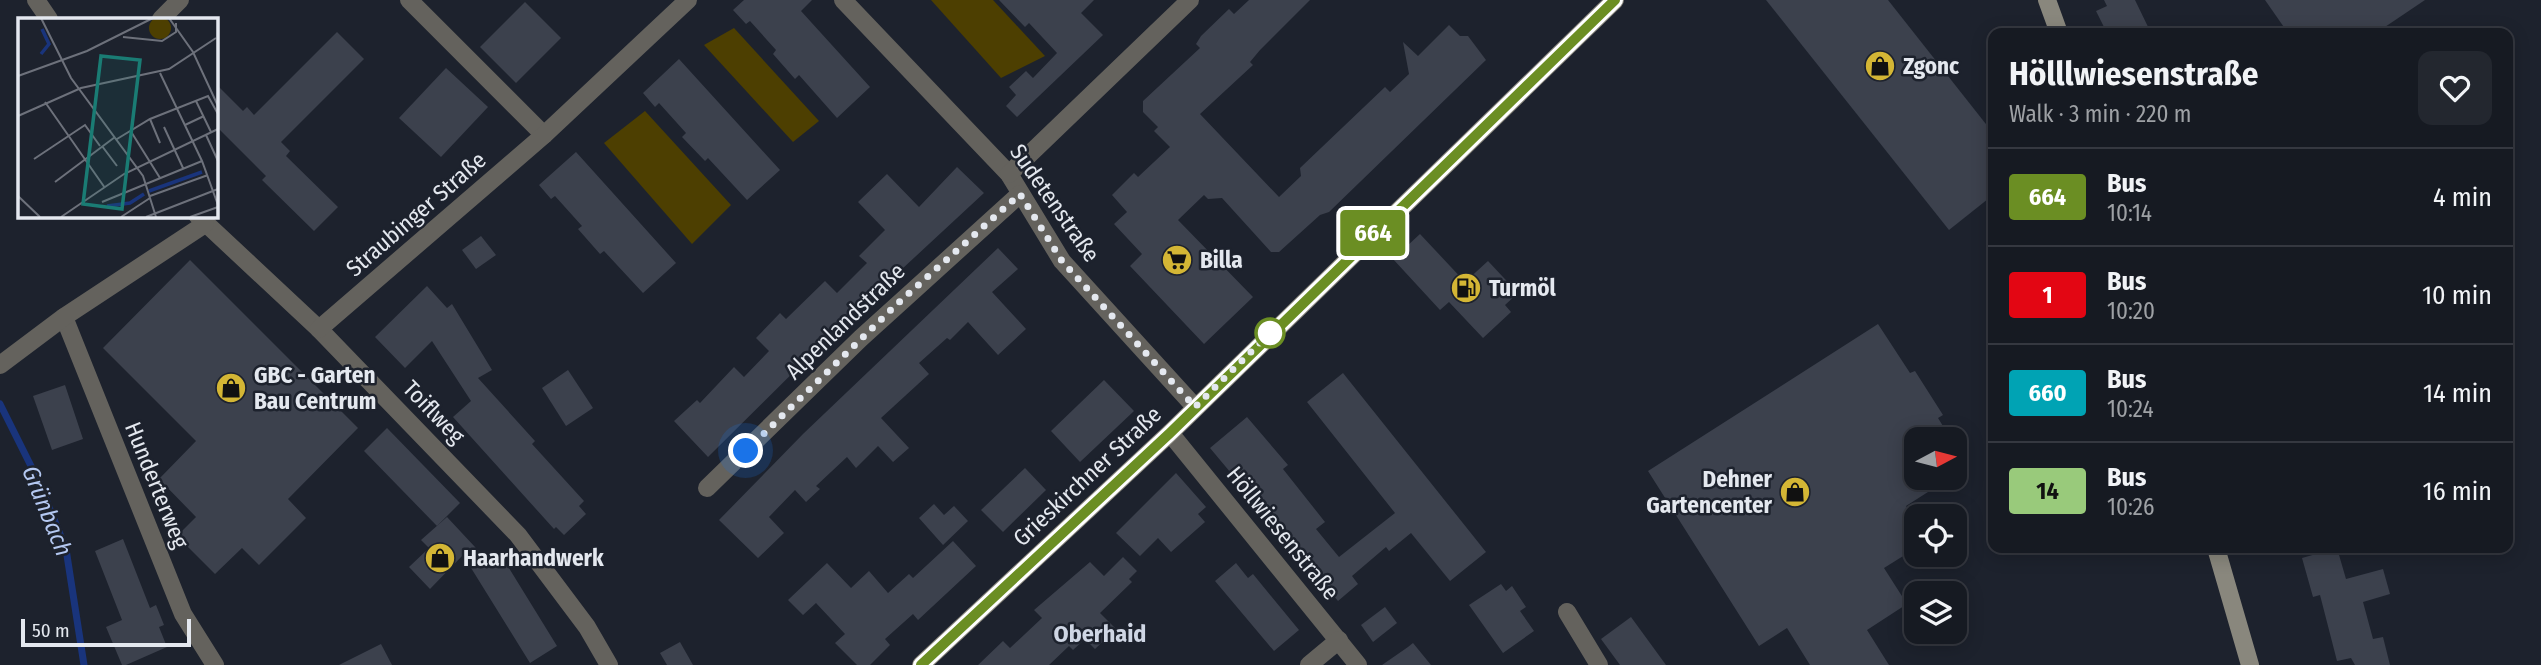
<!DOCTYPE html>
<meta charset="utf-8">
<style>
body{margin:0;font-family:"Fira Sans Condensed",sans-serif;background:#23272f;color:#f1f3f6;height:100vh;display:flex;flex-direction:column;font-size:26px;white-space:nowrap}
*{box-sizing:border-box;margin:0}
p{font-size:23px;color:#9ea1a5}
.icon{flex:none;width:38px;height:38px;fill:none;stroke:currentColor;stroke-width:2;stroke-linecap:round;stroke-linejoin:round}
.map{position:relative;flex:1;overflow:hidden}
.side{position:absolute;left:1988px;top:28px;width:525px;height:525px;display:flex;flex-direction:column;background:#161a22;border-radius:14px;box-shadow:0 4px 18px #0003,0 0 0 2px #353840}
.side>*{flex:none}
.badge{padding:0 14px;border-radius:5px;font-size:24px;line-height:46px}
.needle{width:46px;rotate:83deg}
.controls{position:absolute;left:1904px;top:427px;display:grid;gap:14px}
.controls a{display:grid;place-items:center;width:63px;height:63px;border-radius:14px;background:#161a22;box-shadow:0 4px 18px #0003,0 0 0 2px #353840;font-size:35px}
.scale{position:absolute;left:21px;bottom:18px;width:170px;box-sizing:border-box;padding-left:7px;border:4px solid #e4e8ef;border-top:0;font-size:19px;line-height:24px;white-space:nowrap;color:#e4e8ef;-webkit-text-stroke:5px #1d222d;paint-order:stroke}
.you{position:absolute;width:35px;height:35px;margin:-18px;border:5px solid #fff;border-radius:50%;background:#1a73e8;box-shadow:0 0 0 10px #1a73e833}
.map>.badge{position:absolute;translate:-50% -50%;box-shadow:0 0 0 4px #fff}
.round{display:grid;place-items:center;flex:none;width:74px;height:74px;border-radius:14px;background:#23272f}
.head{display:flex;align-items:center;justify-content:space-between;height:119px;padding:0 21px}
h1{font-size:33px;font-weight:700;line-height:52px}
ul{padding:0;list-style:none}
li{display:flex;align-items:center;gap:21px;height:98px;padding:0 21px;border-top:2px solid #353840}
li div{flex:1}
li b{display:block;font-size:26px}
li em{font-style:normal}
li .badge{min-width:77px;font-weight:700;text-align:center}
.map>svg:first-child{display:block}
.green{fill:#4d3f01}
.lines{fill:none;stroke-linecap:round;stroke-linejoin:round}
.stream{stroke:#19347c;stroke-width:7}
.building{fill:#3c414d}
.street{stroke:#64625d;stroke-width:18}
.secondary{stroke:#89877d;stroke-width:18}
.line-casing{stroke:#fff;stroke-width:16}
.line{stroke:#6b8e23;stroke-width:10}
.walk{stroke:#e4e8ef;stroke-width:7;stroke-dasharray:0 12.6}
.stop-dot{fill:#fff;stroke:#6b8e23;stroke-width:3.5}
.labels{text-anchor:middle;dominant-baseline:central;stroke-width:5;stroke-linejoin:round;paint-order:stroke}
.poi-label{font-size:23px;font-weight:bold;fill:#e4e8ef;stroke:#1d222d;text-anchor:start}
.street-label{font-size:23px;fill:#e4e8ef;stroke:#1d222d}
.water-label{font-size:24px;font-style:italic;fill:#b4c8f1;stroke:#1d222d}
.neighbourhood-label{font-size:24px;font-weight:bold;fill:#cfd6e4;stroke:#1d222d}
.inset-river{fill:none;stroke:#19347c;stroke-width:3.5}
.inset-road{fill:none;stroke:#6d717b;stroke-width:2}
.view{fill:#1a7c74;fill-opacity:0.15;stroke:#1a7c74;stroke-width:3.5}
.inset-edge{fill:none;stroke:#e4e8ef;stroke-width:3.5}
</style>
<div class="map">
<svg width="2541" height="665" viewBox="0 0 2541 665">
<rect width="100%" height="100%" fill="#1d222d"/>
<g class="green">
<polygon points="931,0 993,0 1045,56 1001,78"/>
<polygon points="734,28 819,121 793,142 704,45"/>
<polygon points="645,111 731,205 692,244 604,143"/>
</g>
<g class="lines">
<polyline class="stream" points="0,404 39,482 66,549 84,665"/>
</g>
<g class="building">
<polygon points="744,0 812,0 801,11 870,87 837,118 799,75 795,79 773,54 776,50 750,21 746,24 733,10"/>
<polygon points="999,0 1094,0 1081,13 1103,35 1017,117 1006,106 1016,95 1009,87 1026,71 1033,78 1057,53 1029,23 1025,27"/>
<polygon points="1249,0 1310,0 1260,50 1250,62 1253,65 1200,114 1279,197 1301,176 1300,168 1385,87 1390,92 1409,74 1403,42 1418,56 1449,25 1460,36 1468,36 1486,60 1329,212 1320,215 1279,252 1271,252 1222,198 1208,199 1204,195 1178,220 1253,297 1204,344 1130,266 1142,254 1114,224 1127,212 1112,195 1134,173 1138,177 1170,147 1154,131 1158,127 1143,112 1143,101 1200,48 1196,44 1201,36 1229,9 1234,14"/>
<polygon points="1766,0 1888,0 1993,133 1993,195 1949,230"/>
<polygon points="2104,0 2135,0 2151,33 2107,33 2096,11 2107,6"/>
<polygon points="2265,0 2425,0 2376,33 2288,33"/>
<polygon points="525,2 561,38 516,83 480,47"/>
<polygon points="337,32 364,59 281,142 290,151 286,156 338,207 314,231 262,180 266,176 215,125 215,83 243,111 247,107 254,115"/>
<polygon points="679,59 780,170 747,200 708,158 705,161 682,137 686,133 659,103 655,107 643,93"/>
<polygon points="446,68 488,107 441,157 399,118"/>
<polygon points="576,152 676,263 643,293 604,251 600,254 578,229 582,226 555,196 551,199 539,185"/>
<polygon points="957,167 984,193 833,333 708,457 674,421 697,400 700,403 734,367 744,377 769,351 756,338 780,313 786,319 825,281 837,293 867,263 859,256 885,230 858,202 887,174 919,207"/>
<polygon points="1420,234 1465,282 1488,261 1518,293 1505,305 1511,312 1483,338 1449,302 1440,310 1393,259"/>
<polygon points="481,236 496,255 476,269 462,250"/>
<polygon points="998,248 1018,269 992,292 1026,329 998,355 968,322 950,340 947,338 919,363 929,374 881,418 909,448 893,462 878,446 856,468 847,457 816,486 820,489 806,502 795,490 769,517 784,533 758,558 719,520 803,434"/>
<polygon points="190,260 358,428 288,499 306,518 259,565 242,548 215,574 177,536 196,517 159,479 196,441 103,348"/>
<polygon points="427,286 447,308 452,304 492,370 478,378 535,441 532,444 584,501 579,506 586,514 564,535 556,527 554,529 453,417 471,401 432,341 405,368 375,337"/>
<polygon points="1878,324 1910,373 1915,371 1943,415 1938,418 1951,439 1916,439 1916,478 1950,478 1906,506 1916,521 1916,548 1884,568 1907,604 1867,630 1889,665 1810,665 1787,628 1759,646 1648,471"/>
<polygon points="568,370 593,408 566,426 542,388"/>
<polygon points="1343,373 1486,552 1450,581 1411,533 1389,551 1386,547 1352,576 1358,584 1338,601 1210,448 1247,417 1288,465 1283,469 1325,522 1316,529 1339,557 1395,513 1307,402"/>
<polygon points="1104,380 1134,411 1080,462 1051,431"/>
<polygon points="65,385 83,439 52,450 33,396"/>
<polygon points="387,428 460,503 437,526 364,451"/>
<polygon points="1025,468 1046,490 1003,532 981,510"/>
<polygon points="1176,473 1206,507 1198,514 1205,522 1171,552 1158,538 1140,556 1116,533"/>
<polygon points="934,504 944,515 954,506 968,521 943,545 919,518"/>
<polygon points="447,517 489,562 501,555 557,646 530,663 463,555 430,589 409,567 429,548 421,540"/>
<polygon points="123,539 150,608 156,605 164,625 159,627 167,647 126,665 122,665 106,627 122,620 95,551"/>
<polygon points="953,541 976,566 918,620 913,614 885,639 890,645 870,665 857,665 835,643 845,634 816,603 803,615 788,600 827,563 851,588 869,571 888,593 909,574 913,578"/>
<polygon points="2337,548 2346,579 2383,569 2390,594 2363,602 2373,639 2383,637 2390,665 2355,665 2351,658 2337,661 2320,595 2313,597 2302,558"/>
<polygon points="1123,557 1137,571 1129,579 1132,582 1100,613 1116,629 1095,649 1085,639 1073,650 1069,646 1049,665 978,665 1003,641 1010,648 1042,618 1034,610 1090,562 1104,576"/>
<polygon points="1236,563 1248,578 1253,574 1299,630 1274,651 1215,581"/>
<polygon points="1501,584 1506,591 1512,586 1526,607 1520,611 1534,631 1503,653 1469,605"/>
<polygon points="1385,607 1397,623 1373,642 1361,625"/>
<polygon points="1631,617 1666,665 1620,665 1601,639"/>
<polygon points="680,642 693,665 667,665 660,653"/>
<polygon points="1413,643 1431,665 1382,665 1408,647"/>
<polygon points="381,644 392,665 339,665"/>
</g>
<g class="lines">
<g class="street">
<polyline points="36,0 49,19"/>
<polyline points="409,0 544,135"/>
<polyline points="843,0 1009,174 1062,261 1195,407"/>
<polyline points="161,19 180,0"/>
<polyline points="1009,174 1190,0"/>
<polyline points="197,215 319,329 518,535 587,627 609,665"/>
<polyline points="64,317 183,614 215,665"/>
<polyline points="319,329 544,135 688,0"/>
<polyline points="0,365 64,317 205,224"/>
<polyline points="1170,433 1358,665"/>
<polyline points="707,488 861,338 1020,194"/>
<polyline points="1567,612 1599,665"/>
<polyline points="1309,665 1339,640"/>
</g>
<g class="secondary">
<polyline points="2047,0 2059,33"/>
<polyline points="2216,548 2250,665"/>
<polyline points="921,665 1170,433 1615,0"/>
</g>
</g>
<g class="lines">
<g class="line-casing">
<polyline id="line" points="921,665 1170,433 1615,0"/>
</g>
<use href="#line" class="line"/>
<polyline class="walk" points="746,451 897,304 1020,194 1062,261 1195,407 1270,333"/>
</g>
<defs>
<g id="shop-disc" transform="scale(1.575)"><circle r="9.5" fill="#d4b635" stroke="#1d222d"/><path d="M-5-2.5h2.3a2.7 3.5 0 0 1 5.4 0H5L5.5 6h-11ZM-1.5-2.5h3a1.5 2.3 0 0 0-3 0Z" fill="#111"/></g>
<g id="supermarket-disc" transform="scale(1.575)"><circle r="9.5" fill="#d4b635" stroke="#1d222d"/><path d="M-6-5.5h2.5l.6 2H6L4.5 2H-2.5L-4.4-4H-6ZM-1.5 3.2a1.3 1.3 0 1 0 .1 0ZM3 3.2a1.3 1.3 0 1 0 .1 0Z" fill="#111"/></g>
<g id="fuel-disc" transform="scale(1.575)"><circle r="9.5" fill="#d4b635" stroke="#1d222d"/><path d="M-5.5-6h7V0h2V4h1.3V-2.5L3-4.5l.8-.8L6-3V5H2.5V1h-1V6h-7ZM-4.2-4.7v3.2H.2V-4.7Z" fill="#111"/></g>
</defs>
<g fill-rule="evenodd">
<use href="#shop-disc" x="1880" y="66"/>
<use href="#supermarket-disc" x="1177" y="260"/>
<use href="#fuel-disc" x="1466" y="288"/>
<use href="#shop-disc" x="231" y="388"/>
<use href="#shop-disc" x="1795" y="492"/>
<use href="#shop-disc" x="440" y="558"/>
</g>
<circle class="stop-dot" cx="1270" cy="333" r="14"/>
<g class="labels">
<g class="poi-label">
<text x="1903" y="66">Zgonc</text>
<text x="1200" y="260">Billa</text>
<text x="1489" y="288">Turmöl</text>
<text x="254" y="375">GBC - Garten<tspan x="254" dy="26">Bau Centrum</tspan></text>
<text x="1772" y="479" text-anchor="end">Dehner<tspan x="1772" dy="26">Gartencenter</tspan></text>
<text x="463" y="558">Haarhandwerk</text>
</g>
<g class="street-label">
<text transform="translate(1055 203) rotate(55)">Sudetenstraße</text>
<text transform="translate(416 214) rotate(-41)">Straubinger Straße</text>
<text transform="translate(845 321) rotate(-44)">Alpenlandstraße</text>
<text transform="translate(434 412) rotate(46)">Toiflweg</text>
<text transform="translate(1087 476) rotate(-43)">Grieskirchner Straße</text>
<text transform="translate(157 485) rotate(68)">Hunderterweg</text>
<text transform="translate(1283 533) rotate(51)">Höllwiesenstraße</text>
</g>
<g class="water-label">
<text transform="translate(47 511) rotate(68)">Grünbach</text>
</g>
<g class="neighbourhood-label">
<text x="1100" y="634">Oberhaid</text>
</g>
</g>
<g transform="translate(18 18)">
<rect width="200" height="200" fill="#1d222d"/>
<path d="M131 10a11 11 0 1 1 22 0a11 11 0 1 1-22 0Z" fill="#4d3f01"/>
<path class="inset-river" d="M 23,36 L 31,26 L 24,11M 131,173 L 184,154M 89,188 L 112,185 L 126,176"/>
<path class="inset-road" d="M 23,0 L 53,60 L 125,158 L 138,199M 151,0 L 175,34 L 200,88M 105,19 L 144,23 L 158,14 L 158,5M 142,55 L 184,143 L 200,187M 0,58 L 69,33 L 135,0M 178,83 L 193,114M 27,84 L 87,170M 0,98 L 63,70 L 151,51 L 198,20M 132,101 L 142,125M 167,107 L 186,98M 146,109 L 165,150M 112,112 L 142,160M 188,117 L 200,143M 99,121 L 132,101 L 190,78 L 200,96M 84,128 L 99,148M 16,141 L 67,107 L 82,128M 37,164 L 97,119M 0,178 L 22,199M 132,178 L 190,157M 84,184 L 184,143M 43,199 L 106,156 L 200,111M 103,199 L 132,180M 128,199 L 200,171M 172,199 L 200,189"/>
<path class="view" d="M 83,38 L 122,42 L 104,191 L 65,186 Z"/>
<rect width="200" height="200" class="inset-edge"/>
</g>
</svg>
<div class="controls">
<a><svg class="needle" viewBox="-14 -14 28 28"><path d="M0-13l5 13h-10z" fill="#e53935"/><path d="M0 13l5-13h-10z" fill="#9ea1a5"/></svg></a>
<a><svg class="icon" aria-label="locate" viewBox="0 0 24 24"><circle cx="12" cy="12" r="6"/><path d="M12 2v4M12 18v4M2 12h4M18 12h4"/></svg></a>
<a><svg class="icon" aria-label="layers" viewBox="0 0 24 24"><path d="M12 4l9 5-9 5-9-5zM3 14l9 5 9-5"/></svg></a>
</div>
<div class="scale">50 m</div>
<div class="you" style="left:746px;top:451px"></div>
<b class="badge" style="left:1373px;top:233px;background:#6b8e23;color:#fff">664</b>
<section class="side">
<div class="head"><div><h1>Hölllwiesenstraße</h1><p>Walk · 3 min · 220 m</p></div><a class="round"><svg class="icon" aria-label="heart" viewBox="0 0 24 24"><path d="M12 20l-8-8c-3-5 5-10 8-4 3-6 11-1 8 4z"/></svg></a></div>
<ul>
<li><span class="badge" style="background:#6b8e23;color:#fff">664</span><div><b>Bus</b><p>10:14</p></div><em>4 min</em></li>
<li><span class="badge" style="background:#e30613;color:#fff">1</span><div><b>Bus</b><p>10:20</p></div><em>10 min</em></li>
<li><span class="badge" style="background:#00a3b4;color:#fff">660</span><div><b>Bus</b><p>10:24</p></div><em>14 min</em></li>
<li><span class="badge" style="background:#99ca7b;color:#111">14</span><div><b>Bus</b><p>10:26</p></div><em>16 min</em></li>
</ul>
</section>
</div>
